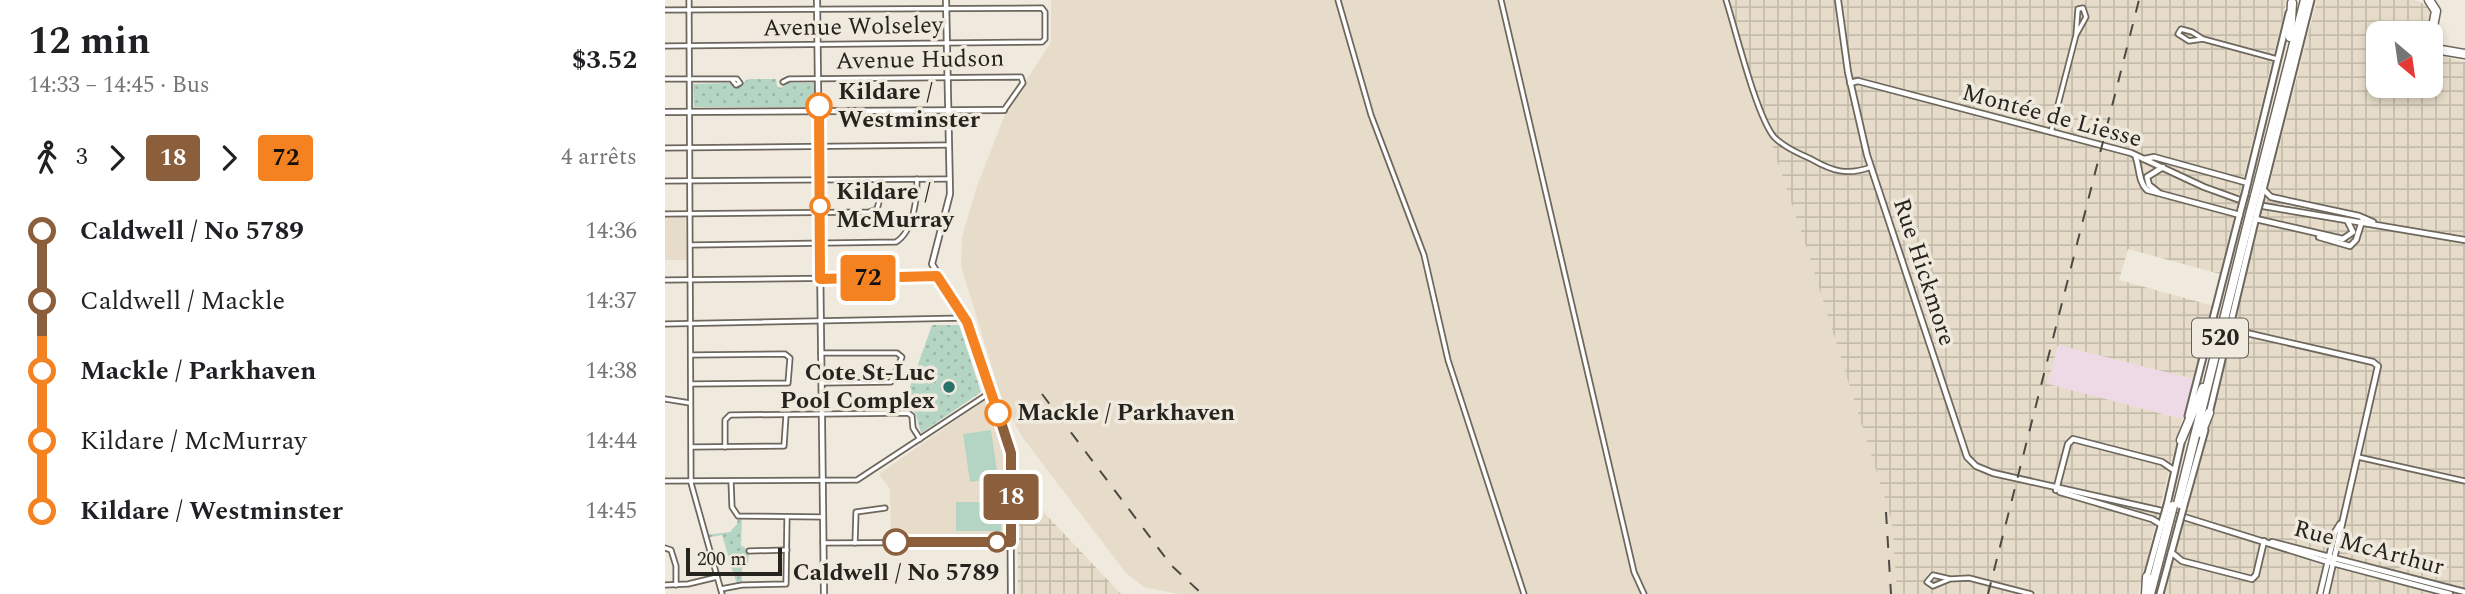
<!DOCTYPE html>
<html lang="fr">
<meta charset="utf-8">
<style>
body{margin:0;font-family:Spectral,serif;background:#f6f6f6;color:#202124;height:100vh;display:flex;flex-direction:column;font-size:26px;white-space:nowrap}
*{box-sizing:border-box;margin:0}
p{font-size:23px;color:#757577}
.icon{flex:none;width:38px;height:38px;fill:none;stroke:currentColor;stroke-width:2;stroke-linecap:round;stroke-linejoin:round}
.map{position:relative;flex:1;overflow:hidden}
.drawer{display:flex;flex-direction:column;background:#fff;width:665px}
.drawer>*{flex:none}
.badge{padding:0 14px;border-radius:5px;font-size:24px;line-height:46px}
.needle{width:46px;rotate:151deg}
.controls{position:absolute;left:1701px;top:21px;display:grid;gap:14px}
.controls a{display:grid;place-items:center;width:77px;height:77px;border-radius:14px;background:#fff;box-shadow:0 4px 10px #0003;font-size:35px}
.scale{position:absolute;left:21px;bottom:18px;width:96px;box-sizing:border-box;padding-left:7px;border:4px solid #26241f;border-top:0;font-size:19px;line-height:24px;white-space:nowrap;color:#26241f;-webkit-text-stroke:5px #f0e9dd;paint-order:stroke}
.map>.badge{position:absolute;translate:-50% -50%;box-shadow:0 0 0 4px #fff}
.legs{display:flex;align-items:center;gap:10px;height:77px;padding:0 28px;font-size:23px}
.legs p{margin-inline-start:auto}
.overview{display:flex;align-items:center;justify-content:space-between;height:119px;padding:0 28px}
h1{font-size:38px;font-weight:700;line-height:52px}
ul{padding:0 28px;list-style:none}
li{display:flex;align-items:center;gap:24px;height:70px;font-size:26px}
li i{display:grid;place-items:center;width:10px;height:100%;margin:0 9px;background:currentColor}
li i::after{content:'';width:18px;height:18px;margin:-9px;border:5px solid;border-radius:50%;background:#fff}
li p{margin-inline-start:auto}
li:first-child i{background:linear-gradient(#0000 50%,currentColor 0)}
li:last-child i{background:linear-gradient(currentColor 50%,#0000 0)}
main{display:flex;flex:1;min-height:0}
.map>svg:first-child{display:block}
.commercial{fill:#eed9e7}
.industrial{fill:url(#industrial-grid)}
.built{fill:#e6dcc9}
.park{fill:url(#park-dots)}
.garden{fill:#b5d5c4}
.lines{fill:none;stroke-linecap:round;stroke-linejoin:round}
.minor-casing{stroke:#6d675d;stroke-width:7}
.tertiary-casing{stroke:#6d675d;stroke-width:8}
.secondary-casing{stroke:#6d675d;stroke-width:9}
.motorway-casing{stroke:#6d675d;stroke-width:11}
.minor{stroke:#fff;stroke-width:3.5}
.tertiary{stroke:#fff;stroke-width:4.5}
.secondary{stroke:#fff;stroke-width:5}
.motorway{stroke:#fff;stroke-width:8}
.rail{stroke:#4d4a44;stroke-width:2;stroke-dasharray:12 12;stroke-linecap:butt}
.secondary-bridge-casing{stroke:#6d675d;stroke-width:9;stroke-linecap:butt}
.motorway-bridge-casing{stroke:#6d675d;stroke-width:11;stroke-linecap:butt}
.secondary-bridge{stroke:#fff;stroke-width:5}
.motorway-bridge{stroke:#fff;stroke-width:8}
.line-1-casing{stroke:#fff;stroke-width:16}
.line-2-casing{stroke:#fff;stroke-width:16}
.line-1{stroke:#8b5e3c;stroke-width:10}
.line-2{stroke:#f58220;stroke-width:10}
.stop-2-dot{fill:#fff;stroke:#f58220;stroke-width:3.5}
.poi-dot{fill:#2a7169;stroke:#f0e9dd;stroke-width:2.5}
.stop-1-dot{fill:#fff;stroke:#8b5e3c;stroke-width:3.5}
.labels{text-anchor:middle;dominant-baseline:central;stroke-width:7;stroke-linejoin:round;paint-order:stroke}
.shield{fill:#f0e9dd;stroke:#635f58;stroke-width:2}
.shield-label{font-size:23px;font-weight:bold;fill:#26241f}
.street-label{font-size:24px;fill:#26241f;stroke:#f0e9dd}
.stop-label{font-size:24px;font-weight:bold;fill:#26241f;stroke:#f0e9dd;text-anchor:start}
.poi-label{font-size:24px;font-weight:bold;fill:#26241f;stroke:#f0e9dd;text-anchor:end}
</style>
<main>
<section class="drawer">
<div class="overview"><div><h1>12 min</h1><p>14:33 – 14:45 · Bus</p></div><b>$3.52</b></div>
<div class="legs"><svg class="icon" aria-label="walk" viewBox="0 0 24 24"><circle cx="13" cy="4" r="2"/><path d="M13 8l-2 6 4 7M11 14l-3 7M7 12l3-4h3l4 4"/></svg>3<svg class="icon" aria-label="forward" viewBox="0 0 24 24"><path d="M9 5l7 7-7 7"/></svg><b class="badge" style="background:#8b5e3c;color:#fff">18</b><svg class="icon" aria-label="forward" viewBox="0 0 24 24"><path d="M9 5l7 7-7 7"/></svg><b class="badge" style="background:#f58220;color:#111">72</b><p>4 arrêts</p></div>
<ul>
<li><i style="color:#8b5e3c"></i><b>Caldwell / No 5789</b><p>14:36</p></li>
<li><i style="color:#8b5e3c"></i><span>Caldwell / Mackle</span><p>14:37</p></li>
<li><i style="color:#f58220"></i><b>Mackle / Parkhaven</b><p>14:38</p></li>
<li><i style="color:#f58220"></i><span>Kildare / McMurray</span><p>14:44</p></li>
<li><i style="color:#f58220"></i><b>Kildare / Westminster</b><p>14:45</p></li>
</ul>
</section>
<div class="map">
<svg width="1800" height="594" viewBox="0 0 1800 594">
<defs>
<pattern id="industrial-grid" width="8" height="8" patternUnits="userSpaceOnUse" patternTransform="scale(1.75)"><rect width="8" height="8" fill="#e6dcc9"/><path d="M0 4h8M4 0v8" fill="none" stroke="#c5bdac"/></pattern>
<pattern id="park-dots" width="8" height="8" patternUnits="userSpaceOnUse" patternTransform="scale(1.75)"><rect width="8" height="8" fill="#b5d5c4"/><path d="M2 2h.1M6 6h.1" fill="none" stroke="#9cb7a8" stroke-width="1.8" stroke-linecap="round"/></pattern>
</defs>
<rect width="100%" height="100%" fill="#f0e9dd"/>
<polygon class="commercial" points="1393,345 1529,379 1518,419 1383,385"/>
<g class="industrial">
<polygon points="1063,0 1622,0 1555,274 1463,249 1454,280 1549,306 1529,379 1393,345 1383,384 1517,419 1473,594 1228,594"/>
<polygon points="1652,0 1749,0 1762,5 1767,15 1762,33 1713,33 1713,86 1766,86 1766,53 1800,62 1800,594 1499,594"/>
<polygon points="352,484 456,594 353,594"/>
</g>
<g class="built">
<polygon points="386,0 1058,0 1142,249 1227,521 1232,594 513,594 479,587 461,573 358,438 338,403 296,266 297,237 312,186 341,112 386,42"/>
<polygon points="20,216 22,260 0,260 0,217"/>
<polygon points="323,398 341,456 340,538 226,538 225,489 214,474"/>
</g>
<g class="park">
<polygon points="83,79 111,79 112,86 116,88 123,83 149,83 149,107 29,107 28,84 64,83 72,88"/>
<polygon points="267,325 294,325 316,392 256,433 251,415 241,398"/>
<polygon points="73,516 77,517 76,545 84,551 83,566 77,568 77,585 72,585 57,535 41,538 40,535 65,532 72,524"/>
</g>
<g class="garden">
<polygon points="326,430 333,478 305,482 298,434"/>
<rect x="291" y="502" width="45" height="29"/>
</g>
<g class="lines">
<g class="minor-casing">
<g id="minor">
<polyline points="24,0 26,483 57,594"/>
<polyline points="673,0 706,115 759,255 783,360 859,594"/>
<polyline points="836,0 969,572 979,594"/>
<path d="M 1061,0 C 1071,31 1091,115 1109,137 C 1119,147 1133,153 1146,159 C 1167,171 1182,176 1206,167"/>
<polyline points="0,10 377,8 380,12 380,39 377,42 0,46"/>
<polyline points="1538,39 1524,41 1513,34 1516,29 1527,32 1538,39 1612,59"/>
<polyline points="0,79 72,79 75,83 71,85 67,80"/>
<polyline points="118,82 124,79 356,77 358,83 339,110"/>
<polyline points="1386,132 1411,35 1421,17 1418,8 1413,9 1411,35"/>
<polyline points="0,148 283,145"/>
<polyline points="0,181 284,179"/>
<polyline points="0,214 204,212 212,209 214,202"/>
<path d="M 26,245 L 231,242 C 249,231 252,198 252,179"/>
<polyline points="0,280 272,277"/>
<polyline points="0,324 300,318"/>
<polyline points="156,353 232,353 237,357 226,382 157,383"/>
<polyline points="26,355 120,354 125,358 123,383 26,384"/>
<polyline points="0,399 25,403"/>
<polyline points="27,447 119,446 121,415"/>
<polyline points="60,447 60,420 65,415 243,413 247,416 248,428 255,439"/>
<polyline points="1693,457 1800,481"/>
<polyline points="0,481 192,480 326,392"/>
<polyline points="66,481 67,507 73,516 158,517"/>
<polyline points="158,543 345,542"/>
<polyline points="190,543 191,512 220,508"/>
<polyline points="0,548 6,550 11,566 11,585"/>
<polyline points="84,551 122,550"/>
<polyline points="1285,579 1268,586 1262,582 1268,575 1285,579 1304,578 1366,594"/>
<polyline points="0,585 23,584 52,577"/>
<polyline points="56,589 77,585 121,584 122,517"/>
</g>
</g>
<g class="tertiary-casing">
<g id="tertiary">
<polyline points="152,0 159,594"/>
<polyline points="281,0 285,194 267,264 304,326 345,448 346,594"/>
<polyline points="1173,0 1183,72 1202,155 1302,457 1311,466 1328,473 1497,511"/>
<polyline points="1185,83 1193,81 1466,153 1539,187 1575,200"/>
<polyline points="0,112 339,110"/>
<path d="M 1470,155 C 1475,167 1473,181 1482,190 L 1575,215"/>
<polyline points="1479,159 1489,157 1583,183"/>
<polyline points="1598,189 1606,197 1694,216 1708,222"/>
<polyline points="1493,192 1484,185 1482,177 1498,167"/>
<polyline points="1598,206 1800,240"/>
<polyline points="1591,219 1678,239 1688,232 1682,220"/>
<polyline points="1654,237 1685,246 1691,240 1697,221"/>
<polyline points="1564,329 1708,362 1713,366 1661,594"/>
<polyline points="1391,490 1403,444 1408,439 1497,462 1510,471"/>
<polyline points="1395,492 1487,519 1497,525"/>
<polyline points="1519,517 1660,561 1785,594"/>
<polyline points="1607,542 1800,592"/>
<polyline points="1506,552 1517,561 1587,579 1591,575 1599,541"/>
<polyline points="1655,594 1670,532 1675,524"/>
</g>
</g>
<g class="secondary-casing">
<g id="secondary">
<polyline points="1580,194 1624,13"/>
<polyline points="1596,198 1646,0"/>
<polyline points="1544,414 1592,213"/>
<polyline points="1523,416 1576,209"/>
<polyline points="1502,505 1517,439"/>
<polyline points="1518,509 1540,430"/>
<polyline points="1482,577 1498,519"/>
<polyline points="1495,594 1514,524"/>
</g>
</g>
<g class="motorway-casing">
<g id="motorway">
<polyline points="1764,0 1771,11 1766,37 1768,45 1776,50 1800,54"/>
<polyline points="1625,37 1627,3"/>
<polyline points="1590,196 1640,0"/>
<polyline points="1536,433 1544,413"/>
<polyline points="1516,440 1538,388"/>
<polyline points="1512,508 1586,211"/>
<polyline points="1481,594 1482,577"/>
<polyline points="1485,594 1504,521"/>
</g>
</g>
<use href="#minor" class="minor"/>
<use href="#tertiary" class="tertiary"/>
<use href="#secondary" class="secondary"/>
<use href="#motorway" class="motorway"/>
<g class="rail">
<polyline points="377,394 506,565 537,594"/>
<polyline points="1221,512 1226,594"/>
<polyline points="1323,594 1474,0"/>
</g>
<g class="secondary-bridge-casing">
<g id="secondary-bridge">
<polyline points="1576,209 1580,194"/>
<polyline points="1592,213 1596,198"/>
<polyline points="1498,519 1502,505"/>
<polyline points="1514,524 1518,509"/>
</g>
</g>
<g class="motorway-bridge-casing">
<g id="motorway-bridge">
<polyline points="1586,211 1590,196"/>
<polyline points="1504,521 1508,506"/>
</g>
</g>
<use href="#secondary-bridge" class="secondary-bridge"/>
<use href="#motorway-bridge" class="motorway-bridge"/>
</g>
<g class="lines">
<g class="line-1-casing">
<polyline id="line-1" points="231,542 346,542 346,453 333,413"/>
</g>
<g class="line-2-casing">
<polyline id="line-2" points="154,106 155,279 272,276 302,322 333,413"/>
</g>
<use href="#line-1" class="line-1"/>
<use href="#line-2" class="line-2"/>
</g>
<g class="stop-2-dot">
<circle cx="154" cy="106" r="12"/>
<circle cx="155" cy="206" r="9"/>
<circle cx="333" cy="413" r="12"/>
</g>
<circle class="poi-dot" cx="284" cy="387" r="7"/>
<g class="stop-1-dot">
<circle cx="231" cy="542" r="12"/>
<circle cx="332" cy="542" r="9"/>
</g>
<g class="labels">
<rect class="shield" x="1527" y="318.5" width="56" height="39" rx="5"/>
<g class="shield-label">
<text x="1555" y="338">520</text>
</g>
<g class="street-label">
<text transform="translate(188 27) rotate(-1)">Avenue Wolseley</text>
<text transform="translate(255 60) rotate(-1)">Avenue Hudson</text>
<text transform="translate(1387 116) rotate(15)">Montée de Liesse</text>
<text transform="translate(1259 272) rotate(72)">Rue Hickmore</text>
<text transform="translate(1704 548) rotate(15)">Rue McArthur</text>
</g>
<g class="stop-label">
<text x="173" y="92">Kildare /<tspan x="173" dy="28">Westminster</tspan></text>
<text x="171" y="192">Kildare /<tspan x="171" dy="28">McMurray</tspan></text>
<text x="352" y="413">Mackle / Parkhaven</text>
<text x="231" y="573" text-anchor="middle">Caldwell / No 5789</text>
</g>
<g class="poi-label">
<text x="270" y="373">Cote St-Luc<tspan x="270" dy="28">Pool Complex</tspan></text>
</g>
</g>
</svg>
<div class="controls">
<a><svg class="needle" viewBox="-14 -14 28 28"><path d="M0-13l5 13h-10z" fill="#e53935"/><path d="M0 13l5-13h-10z" fill="#757577"/></svg></a>
</div>
<div class="scale">200 m</div>
<b class="badge" style="left:346px;top:497px;background:#8b5e3c;color:#fff">18</b>
<b class="badge" style="left:203px;top:278px;background:#f58220;color:#111">72</b>
</div>
</main>
